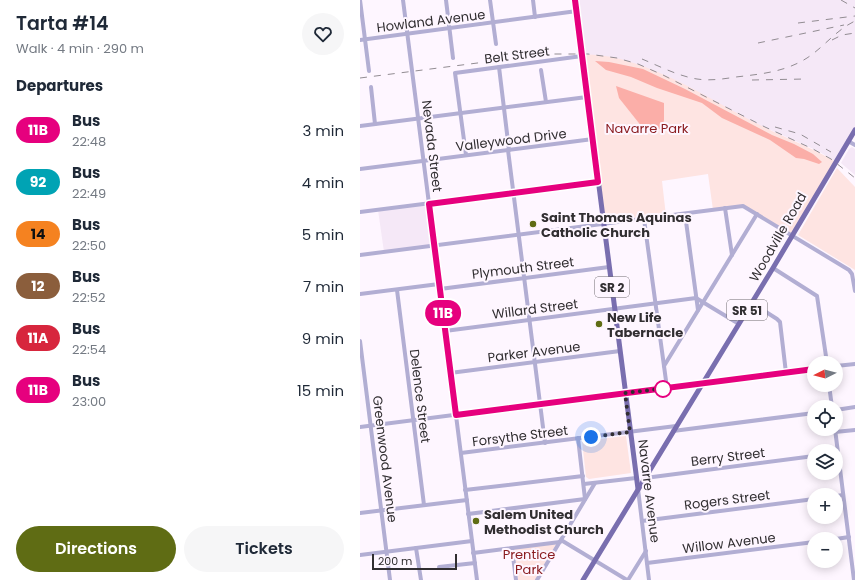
<!DOCTYPE html>
<meta charset="utf-8">
<style>
body{margin:0;font-family:Poppins,sans-serif;background:#f6f6f7;color:#1f2937;height:100vh;display:flex;flex-direction:column;font-size:15px;white-space:nowrap}
*{box-sizing:border-box;margin:0}
p{font-size:13px;color:#747a83}
.icon{flex:none;width:22px;height:22px;fill:none;stroke:currentColor;stroke-width:2;stroke-linecap:round;stroke-linejoin:round}
.map{position:relative;flex:1;overflow:hidden}
.details{display:flex;flex-direction:column;background:#fff;width:360px}
.details>*{flex:none}
.badge{padding:0 8px;border-radius:13px;font-size:14px;line-height:26px}
.needle{width:26px;rotate:264deg}
.controls{position:absolute;left:447px;top:356px;display:grid;gap:8px}
.controls a{display:grid;place-items:center;width:36px;height:36px;border-radius:50%;background:#fff;box-shadow:0 2px 10px #0003;font-size:20px}
.scale{position:absolute;left:12px;bottom:10px;width:85px;box-sizing:border-box;padding-left:4px;border:2px solid #312e31;border-top:0;font-size:11px;line-height:14px;white-space:nowrap;color:#312e31;-webkit-text-stroke:3px #fef6ff;paint-order:stroke}
.you{position:absolute;width:20px;height:20px;margin:-10px;border:3px solid #fff;border-radius:50%;background:#1a73e8;box-shadow:0 0 0 6px #1a73e833}
.map>.badge{position:absolute;translate:-50% -50%;box-shadow:0 0 0 2px #fff}
h2{padding:0 16px;font-size:15px;line-height:36px}
.round{display:grid;place-items:center;flex:none;width:42px;height:42px;border-radius:21px;background:#f6f6f7}
.summary{display:flex;align-items:center;justify-content:space-between;height:68px;padding:0 16px}
h1{font-size:19px;font-weight:600;line-height:30px}
.action{display:flex;gap:8px;margin-top:auto;padding:8px 16px}
.action a{flex:1;height:46px;border-radius:24px;background:#5f6c14;color:#fff;font-size:16px;font-weight:600;line-height:46px;text-align:center}
.action a+a{background:#f6f6f7;color:#1f2937}
ul{padding:0;list-style:none}
li{display:flex;align-items:center;gap:12px;height:52px;padding:0 16px}
li div{flex:1}
li b{display:block;font-size:15px}
li em{font-style:normal}
li .badge{min-width:44px;font-weight:700;text-align:center}
main{display:flex;flex:1;min-height:0}
.map>svg:first-child{display:block}
.built{fill:#f5e8f7}
.green{fill:#fee4e2}
.forest{fill:#fbaea8}
.lines{fill:none;stroke-linecap:round;stroke-linejoin:round}
.minor{stroke:#b2aed3;stroke-width:4}
.major{stroke:#796eaf;stroke-width:5}
.rail{stroke:#928c92;stroke-width:1;stroke-dasharray:7 7;stroke-linecap:butt}
.line-casing{stroke:#fff;stroke-width:9}
.line{stroke:#e6007e;stroke-width:6}
.walk{stroke:#312e31;stroke-width:4;stroke-dasharray:0 7.2}
.poi-dot{fill:#5f6c14;stroke:#fef6ff;stroke-width:1.5}
.stop-dot{fill:#fff;stroke:#e6007e;stroke-width:2}
.labels{text-anchor:middle;dominant-baseline:central;stroke-width:4;stroke-linejoin:round;paint-order:stroke}
.shield{fill:#fef6ff;stroke:#6e6a6f;stroke-width:1}
.shield-label{font-size:12px;font-weight:bold;fill:#312e31}
.street-label{font-size:13px;fill:#312e31;stroke:#fef6ff}
.park-label{font-size:13px;fill:#8b1d21;stroke:#fef6ff}
.poi-label{font-size:13px;font-weight:bold;fill:#312e31;stroke:#fef6ff;text-anchor:start}
</style>
<main>
<section class="details">
<div class="summary"><div><h1>Tarta #14</h1><p>Walk · 4 min · 290 m</p></div><a class="round"><svg class="icon" aria-label="heart" viewBox="0 0 24 24"><path d="M12 20l-8-8c-3-5 5-10 8-4 3-6 11-1 8 4z"/></svg></a></div>
<h2>Departures</h2>
<ul>
<li><span class="badge" style="background:#e6007e;color:#fff">11B</span><div><b>Bus</b><p>22:48</p></div><em>3 min</em></li>
<li><span class="badge" style="background:#00a3b4;color:#fff">92</span><div><b>Bus</b><p>22:49</p></div><em>4 min</em></li>
<li><span class="badge" style="background:#f58220;color:#111">14</span><div><b>Bus</b><p>22:50</p></div><em>5 min</em></li>
<li><span class="badge" style="background:#8b5e3c;color:#fff">12</span><div><b>Bus</b><p>22:52</p></div><em>7 min</em></li>
<li><span class="badge" style="background:#d7263d;color:#fff">11A</span><div><b>Bus</b><p>22:54</p></div><em>9 min</em></li>
<li><span class="badge" style="background:#e6007e;color:#fff">11B</span><div><b>Bus</b><p>23:00</p></div><em>15 min</em></li>
</ul>
<div class="action"><a>Directions</a><a>Tickets</a></div>
</section>
<div class="map">
<svg width="495" height="580" viewBox="0 0 495 580">
<rect width="100%" height="100%" fill="#fef6ff"/>
<g class="built">
<polygon points="215,0 495,0 495,130 476,162 458,151 243,56 222,54"/>
<polygon points="492,147 495,149 495,175 481,163 489,149"/>
<polygon points="69,204 74,246 24,252 18,210"/>
</g>
<g class="green">
<path d="M 222,54 C 237,55 252,56 267,61 C 316,75 359,105 404,127 C 428,139 453,148 476,162 L 432,235 L 386,207 L 353,210 L 348,174 L 302,181 L 306,216 L 244,224 Z"/>
<polygon points="477,168 495,187 495,270 438,235"/>
<polygon points="266,436 271,473 229,479 226,477 222,441"/>
<polygon points="196,544 175,580 158,580 154,549"/>
</g>
<g class="forest">
<polygon points="235,61 249,62 283,69 325,89 412,135 434,144 453,154 462,162 459,164 444,159 436,158 410,140 362,118 342,103 297,88 271,77 246,70"/>
<polygon points="256,86 304,103 304,120 302,128 294,131 286,132 259,98"/>
</g>
<g class="lines">
<g class="minor">
<polyline points="0,0 9,71"/>
<polyline points="43,0 117,580"/>
<polyline points="86,0 93,58"/>
<polyline points="130,0 136,44"/>
<polyline points="173,0 175,17"/>
<polyline points="0,40 217,11"/>
<polyline points="139,67 149,150"/>
<polyline points="181,70 186,102"/>
<polyline points="11,87 15,124"/>
<polyline points="0,126 227,97"/>
<polyline points="488,141 495,145"/>
<polyline points="148,150 185,443"/>
<polyline points="106,155 95,73 222,56"/>
<polyline points="0,169 233,139"/>
<polyline points="365,208 372,255"/>
<polyline points="0,212 238,182"/>
<polyline points="325,214 338,310"/>
<polyline points="284,219 307,388"/>
<polyline points="0,255 383,206 489,270 492,274 495,291"/>
<polyline points="413,268 457,296 467,363"/>
<polyline points="80,289 249,267"/>
<polyline points="37,290 64,505"/>
<polyline points="0,294 79,284"/>
<polyline points="392,303 417,319 420,322 426,373"/>
<polyline points="85,331 336,298 379,324"/>
<polyline points="0,341 30,580"/>
<polyline points="304,366 397,214"/>
<polyline points="476,366 495,364"/>
<polyline points="90,373 260,351"/>
<polyline points="469,385 472,407"/>
<polyline points="476,410 495,407"/>
<polyline points="0,427 454,369"/>
<polyline points="475,429 494,580"/>
<polyline points="313,431 454,413"/>
<polyline points="475,432 495,430"/>
<polyline points="218,438 225,499"/>
<polyline points="101,453 316,426"/>
<polyline points="285,478 454,456"/>
<polyline points="224,484 276,478"/>
<polyline points="278,489 289,580"/>
<polyline points="105,490 223,476"/>
<polyline points="476,496 483,495"/>
<polyline points="0,513 107,500"/>
<polyline points="108,514 225,499"/>
<polyline points="282,521 454,499"/>
<polyline points="476,539 489,537"/>
<polyline points="201,540 267,580"/>
<polyline points="56,548 61,580"/>
<polyline points="152,548 156,580"/>
<polyline points="113,553 200,542"/>
<polyline points="0,555 112,541"/>
<polyline points="287,563 454,542"/>
<polyline points="79,567 115,563"/>
<polyline points="177,580 235,483"/>
<polyline points="268,580 286,551"/>
</g>
<g class="major">
<polyline points="215,0 278,489"/>
<polyline points="223,580 413,268 495,130"/>
</g>
<g class="rail">
<polyline points="481,0 495,8"/>
<polyline points="438,23 495,16"/>
<polyline points="472,40 482,35 495,33"/>
<polyline points="398,43 484,25"/>
<path d="M 282,59 C 299,66 318,76 337,79 C 350,81 363,79 376,77 C 401,74 425,72 447,58 C 464,47 476,30 495,21"/>
<polyline points="0,78 188,54 228,54 257,58 278,64 303,75 405,127 453,149 471,159 495,178"/>
<polyline points="392,80 446,79"/>
<polyline points="415,127 440,134 471,152"/>
</g>
</g>
<g class="lines">
<g class="line-casing">
<polyline id="line" points="215,0 238,182 69,204 96,415 454,369"/>
</g>
<use href="#line" class="line"/>
<polyline class="walk" points="231,437 270,432 265,393 307,388 303,389"/>
</g>
<g class="poi-dot">
<circle cx="173" cy="224" r="4"/>
<circle cx="239" cy="324" r="4"/>
<circle cx="116" cy="521" r="4"/>
</g>
<circle class="stop-dot" cx="303" cy="389" r="8"/>
<g class="labels">
<g class="shield">
<rect x="235" y="277" width="34" height="20" rx="3"/>
<rect x="367" y="300" width="40" height="20" rx="3"/>
</g>
<g class="shield-label">
<text x="252" y="287">SR 2</text>
<text x="387" y="310">SR 51</text>
</g>
<g class="street-label">
<text transform="translate(71 21) rotate(-7)">Howland Avenue</text>
<text transform="translate(157 55) rotate(-7)">Belt Street</text>
<text transform="translate(151 140) rotate(-7)">Valleywood Drive</text>
<text transform="translate(72 146) rotate(83)">Nevada Street</text>
<text transform="translate(418 237) rotate(-60)">Woodville Road</text>
<text transform="translate(163 268) rotate(-7)">Plymouth Street</text>
<text transform="translate(175 309) rotate(-7)">Willard Street</text>
<text transform="translate(174 352) rotate(-7)">Parker Avenue</text>
<text transform="translate(60 396) rotate(83)">Delence Street</text>
<text transform="translate(160 436) rotate(-7)">Forsythe Street</text>
<text transform="translate(368 457) rotate(-7)">Berry Street</text>
<text transform="translate(25 459) rotate(83)">Greenwood Avenue</text>
<text transform="translate(289 491) rotate(83)">Navarre Avenue</text>
<text transform="translate(367 500) rotate(-7)">Rogers Street</text>
<text transform="translate(369 543) rotate(-7)">Willow Avenue</text>
</g>
<g class="park-label">
<text x="287" y="128">Navarre Park</text>
<text x="169" y="554">Prentice<tspan x="169" dy="15">Park</tspan></text>
</g>
<g class="poi-label">
<text x="181" y="217">Saint Thomas Aquinas<tspan x="181" dy="15">Catholic Church</tspan></text>
<text x="247" y="317">New Life<tspan x="247" dy="15">Tabernacle</tspan></text>
<text x="124" y="514">Salem United<tspan x="124" dy="15">Methodist Church</tspan></text>
</g>
</g>
</svg>
<div class="controls">
<a><svg class="needle" viewBox="-14 -14 28 28"><path d="M0-13l5 13h-10z" fill="#e53935"/><path d="M0 13l5-13h-10z" fill="#747a83"/></svg></a>
<a><svg class="icon" aria-label="locate" viewBox="0 0 24 24"><circle cx="12" cy="12" r="6"/><path d="M12 2v4M12 18v4M2 12h4M18 12h4"/></svg></a>
<a><svg class="icon" aria-label="layers" viewBox="0 0 24 24"><path d="M12 4l9 5-9 5-9-5zM3 14l9 5 9-5"/></svg></a>
<a>+</a>
<a>−</a>
</div>
<div class="scale">200 m</div>
<div class="you" style="left:231px;top:437px"></div>
<b class="badge" style="left:83px;top:313px;background:#e6007e;color:#fff">11B</b>
</div>
</main>
